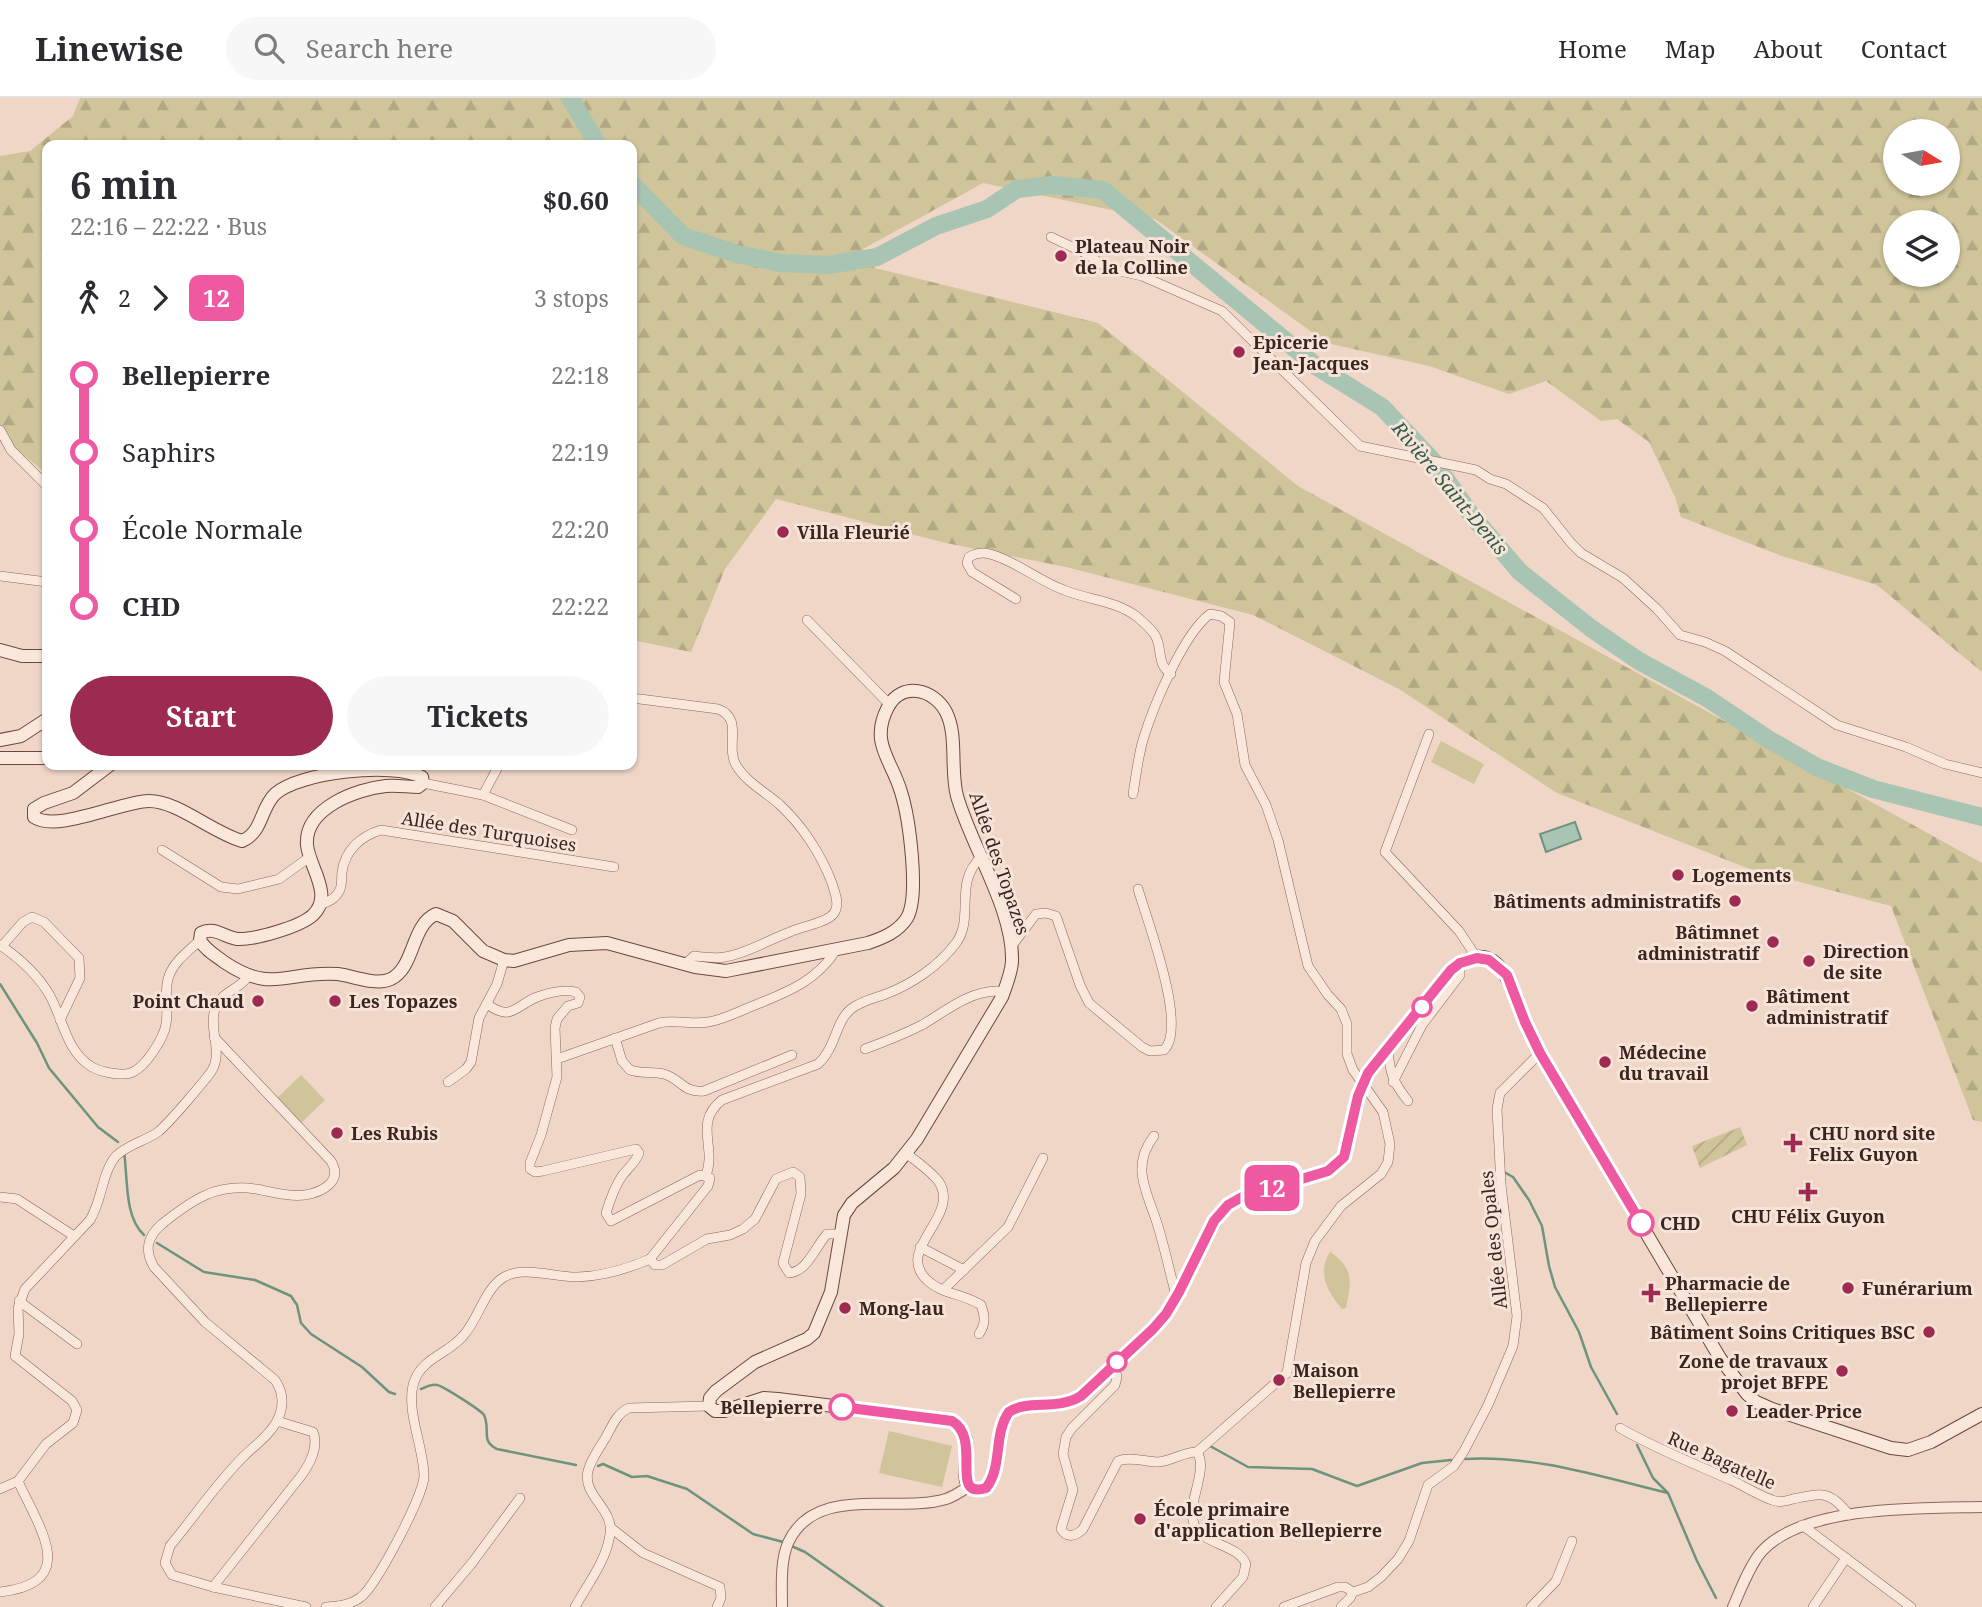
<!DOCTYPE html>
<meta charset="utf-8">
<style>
body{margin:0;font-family:"Noto Serif",serif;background:#f7f7f7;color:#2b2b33;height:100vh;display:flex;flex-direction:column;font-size:26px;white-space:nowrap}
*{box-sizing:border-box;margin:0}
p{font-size:23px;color:#7c7c81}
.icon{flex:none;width:38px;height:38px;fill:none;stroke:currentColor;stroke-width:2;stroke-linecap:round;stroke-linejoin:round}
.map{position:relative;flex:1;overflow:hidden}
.panel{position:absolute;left:42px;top:42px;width:595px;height:630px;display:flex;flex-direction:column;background:#fff;border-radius:14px;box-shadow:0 2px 5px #0004}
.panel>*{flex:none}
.badge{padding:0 14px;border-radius:10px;font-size:24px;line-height:46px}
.needle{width:46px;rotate:101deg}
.fabs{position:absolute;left:1883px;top:21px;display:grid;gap:14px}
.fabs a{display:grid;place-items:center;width:77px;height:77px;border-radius:50%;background:#fff;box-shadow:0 2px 5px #0004;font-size:35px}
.map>.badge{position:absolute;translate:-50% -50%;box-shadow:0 0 0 4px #fff}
.legs{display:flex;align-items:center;gap:10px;height:77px;padding:0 28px;font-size:23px}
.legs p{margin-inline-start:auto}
.head{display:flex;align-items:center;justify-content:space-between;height:119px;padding:0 28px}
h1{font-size:38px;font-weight:700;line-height:52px}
.cta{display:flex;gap:14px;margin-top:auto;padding:14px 28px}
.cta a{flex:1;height:80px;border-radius:42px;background:#9d2a50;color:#fff;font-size:28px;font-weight:700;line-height:80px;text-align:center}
.cta a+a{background:#f7f7f7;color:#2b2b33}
ul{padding:0 28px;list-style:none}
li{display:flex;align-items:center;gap:24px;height:77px;font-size:26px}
li i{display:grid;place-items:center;width:10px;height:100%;margin:0 9px;background:currentColor}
li i::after{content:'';width:18px;height:18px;margin:-9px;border:5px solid;border-radius:50%;background:#fff}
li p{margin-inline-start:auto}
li:first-child i{background:linear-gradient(#0000 50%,currentColor 0)}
li:last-child i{background:linear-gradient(currentColor 50%,#0000 0)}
header{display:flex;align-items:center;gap:42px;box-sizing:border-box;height:98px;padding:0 35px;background:#fff;border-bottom:2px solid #e1e1e2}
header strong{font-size:33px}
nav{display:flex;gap:38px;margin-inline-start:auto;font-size:24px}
.search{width:490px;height:63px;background:#f7f7f7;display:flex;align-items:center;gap:18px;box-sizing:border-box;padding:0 24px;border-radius:38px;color:#7c7c81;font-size:26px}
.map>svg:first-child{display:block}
.forest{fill:url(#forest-firs);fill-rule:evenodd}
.garden{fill:url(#garden-furrows)}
.pitch{fill:#cfc49a}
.water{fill:#a8c4b3;stroke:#6e937e;stroke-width:2}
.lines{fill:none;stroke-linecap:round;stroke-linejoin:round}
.stream{stroke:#6e937e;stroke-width:2.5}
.river{stroke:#a8c4b3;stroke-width:18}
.minor-casing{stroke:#8c665c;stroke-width:10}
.tertiary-casing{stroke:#8c665c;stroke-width:12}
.secondary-casing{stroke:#6e473f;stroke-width:14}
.minor{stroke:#fae7db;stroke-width:9}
.tertiary{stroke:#fae7db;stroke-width:10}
.secondary{stroke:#fae7db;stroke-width:12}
.line-1-casing{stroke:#fff;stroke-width:16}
.line-1{stroke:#ef59a1;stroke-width:10}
.poi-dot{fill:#9d2a50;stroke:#f7e3d7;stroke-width:2.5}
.stop-1-dot{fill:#fff;stroke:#ef59a1;stroke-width:3.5}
.labels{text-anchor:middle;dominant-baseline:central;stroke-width:6;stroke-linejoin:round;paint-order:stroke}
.poi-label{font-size:18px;font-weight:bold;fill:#3c2420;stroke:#f7e3d7;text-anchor:start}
.street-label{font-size:18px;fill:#3c2420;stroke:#f7e3d7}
.stop-label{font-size:18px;font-weight:bold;fill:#3c2420;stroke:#f7e3d7;text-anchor:start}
.water-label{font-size:19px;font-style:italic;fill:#2f5c4b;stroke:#f7e3d7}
</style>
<header>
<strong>Linewise</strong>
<div class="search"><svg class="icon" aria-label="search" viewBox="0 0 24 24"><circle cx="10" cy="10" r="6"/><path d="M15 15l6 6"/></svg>Search here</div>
<nav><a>Home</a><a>Map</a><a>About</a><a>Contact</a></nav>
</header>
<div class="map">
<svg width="1982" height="1509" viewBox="0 0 1982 1509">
<defs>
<pattern id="forest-firs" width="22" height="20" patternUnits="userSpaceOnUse" patternTransform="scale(1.75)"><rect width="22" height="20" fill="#cfc49a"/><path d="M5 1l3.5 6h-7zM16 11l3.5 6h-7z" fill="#b3a884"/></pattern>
<pattern id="garden-furrows" width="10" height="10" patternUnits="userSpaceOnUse" patternTransform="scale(1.75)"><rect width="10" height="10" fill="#cfc49a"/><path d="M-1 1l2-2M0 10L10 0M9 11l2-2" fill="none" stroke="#b3a884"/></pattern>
</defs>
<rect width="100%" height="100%" fill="#f0d6c7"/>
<path class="forest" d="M 80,0 L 1982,0 L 1982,574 L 1877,487 L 1782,458 L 1681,419 L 1675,399 L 1649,344 L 1617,321 L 1601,323 L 1546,283 L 1509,296 L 1429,268 L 1327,245 L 1155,121 L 983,85 L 863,151 L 875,170 L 1098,225 L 1298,388 L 1982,765 L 1982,1024 L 1973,1022 L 1891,808 L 1747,770 L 1557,695 L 1399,591 L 1253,517 L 1066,469 L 946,445 L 776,401 L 725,471 L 691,554 L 632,542 L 632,47 L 47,47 L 47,376 L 16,351 L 0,328 L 0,58 L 30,53 L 73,18 ZM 1895,33 L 1948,33 L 1948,86 L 1895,86 ZM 1895,124 L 1948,124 L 1948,177 L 1895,177 Z"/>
<polygon class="garden" points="1740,1029 1747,1047 1700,1070 1692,1048"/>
<g class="pitch">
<polygon points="1441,643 1484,666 1474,686 1431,664"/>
<polygon points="301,977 325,1002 300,1026 276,1001"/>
<path d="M 1330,1154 C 1355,1171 1351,1184 1346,1210 L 1342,1211 C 1327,1193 1317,1175 1330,1154 Z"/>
<polygon points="889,1333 952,1348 942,1389 879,1375"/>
</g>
<polygon class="water" points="1575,724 1581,741 1546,754 1540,736"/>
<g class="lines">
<g class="stream">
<polyline points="0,886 37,945 49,970 98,1029 118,1044"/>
<path d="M 124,1054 C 128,1080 124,1119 144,1137"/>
<polyline points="1504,1074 1513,1079 1529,1102 1542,1128 1549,1168 1555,1189 1579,1234 1591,1269 1617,1316"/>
<polyline points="157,1145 204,1174 255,1182 291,1198 297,1207 301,1225 311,1236 362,1269 389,1294 395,1296"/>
<path d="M 421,1291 C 426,1289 431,1286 437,1287 C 443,1288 482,1313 484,1317 C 491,1332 480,1343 497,1351 L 576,1367"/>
<polyline points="1637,1347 1653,1380 1668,1395 1697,1463 1716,1500"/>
<polyline points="1210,1348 1248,1369 1312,1371 1357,1388 1422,1365 1451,1362"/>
<path d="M 1465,1361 C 1535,1357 1601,1379 1668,1395"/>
<polyline points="598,1368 603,1366 632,1379 647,1378 687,1391 753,1436 783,1444"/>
<polyline points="789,1447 805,1454 883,1509"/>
</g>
<g class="river">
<polyline points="570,0 598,47"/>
<polyline points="632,86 683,138 737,156 781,165 828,167 877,159 936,128 987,111 1017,91 1052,87 1103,92 1316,268 1382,309 1433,363 1472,418 1520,474 1592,531 1639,563 1707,600 1768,641 1817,669 1873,691 1982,719"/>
</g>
<g class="minor-casing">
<g id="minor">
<polyline points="1051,139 1087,156 1107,170 1142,178 1222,213 1360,348 1476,372 1490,381 1506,386 1543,410 1571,445 1581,455 1623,480 1657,511 1680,537 1705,544 1725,553 1837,627 1906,649 1945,666 1982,675"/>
<polyline points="0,332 11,352 47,388"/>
<polyline points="0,478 47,484"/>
<path d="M 1016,501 L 972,474 L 967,465 L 969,459 C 976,455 983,454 990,456 C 1016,463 1039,483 1064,492 C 1088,502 1114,502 1136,518 C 1142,523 1151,531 1155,537 C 1163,551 1156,566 1171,576"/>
<polyline points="807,522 889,606"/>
<path d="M 632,600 L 718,611 C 744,621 725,647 736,667 C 746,684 764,693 779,706 C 802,727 821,756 832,785 C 834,793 839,803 836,811 C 835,815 833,817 830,819 C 818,827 802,828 790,834 C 768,842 748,855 725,859 C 715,861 704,859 694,858 L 685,866"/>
<polyline points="1429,636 1385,754 1459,833 1477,860"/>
<polyline points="423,685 483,697 572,732"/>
<path d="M 1133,696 C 1136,678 1138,659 1143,642 C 1153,609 1183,536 1210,516 L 1221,518 L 1230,524 L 1224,584 L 1237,616 L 1245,667 L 1266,707 L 1278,742 L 1308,868 L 1328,897 L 1341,911 L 1347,926 L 1347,956 L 1353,972 L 1383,1014 L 1390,1046 L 1388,1064 L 1381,1076 L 1341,1108 L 1315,1143 L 1306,1165 L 1287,1275 L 1197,1354"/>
<polyline points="483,697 499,667"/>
<polyline points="162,752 221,789 238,791 279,781 311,758"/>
<path d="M 320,807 C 327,804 334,802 338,795 C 343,789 341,781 342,774 C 345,752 361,738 381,732 L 614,769"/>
<path d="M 0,847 C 19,860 37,876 49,896 C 63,920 66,954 92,969 C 101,974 123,979 133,974 C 146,968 164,940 166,926 C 169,911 163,894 169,878 C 174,863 189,853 200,842"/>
<polyline points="2,848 23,824 32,819 44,824 79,860 80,880 60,922"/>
<path d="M 1011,849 L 1036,816 L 1046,815 L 1056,818 L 1080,887 L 1089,905 L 1142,949 L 1150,953 L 1164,952 C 1188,929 1147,822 1138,791"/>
<path d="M 487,906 C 511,924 515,908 537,899 C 548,895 564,891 576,894 L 580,899 L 578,905 L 568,908 L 557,921 L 555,930 L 557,979 L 541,1037 L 530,1065 L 530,1071 L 535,1074 L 543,1073 L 636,1051 L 639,1055 C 636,1064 628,1070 622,1078 C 615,1088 610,1102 606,1115 L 611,1123 L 700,1077 L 710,1080 L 708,1088 L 650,1161"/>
<path d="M 214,939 L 331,1063 C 343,1083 323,1094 305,1097 C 289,1099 272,1094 256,1091 C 216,1085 192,1102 162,1126 C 147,1139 144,1152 154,1169 L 205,1224 L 275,1282 C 284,1295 284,1309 277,1323 C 269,1338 255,1347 243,1359 C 216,1386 194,1419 170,1448 L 165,1465 L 172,1477 L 213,1489 L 306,1509"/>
<path d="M 615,940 L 622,963 L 630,972 C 641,976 653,973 664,976 C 681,981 683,995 704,993 L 792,957"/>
<path d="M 865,951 C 884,944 904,936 922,927 C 946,913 969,893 998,893 L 1002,899"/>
<path d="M 1388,952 C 1390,976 1393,984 1408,1003"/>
<path d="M 557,961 L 659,925 C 676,921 691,927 708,924 C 722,922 735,915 748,910 C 782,896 816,885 836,852"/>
<polyline points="448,984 466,971 471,964 479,920 497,886 504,862"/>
<polyline points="1393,984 1422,927 1460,877 1460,865"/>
<path d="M 1154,1038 C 1131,1068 1146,1092 1156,1122 C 1164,1146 1169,1172 1176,1197"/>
<path d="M 906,1055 C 917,1064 931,1073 939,1084 C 961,1119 894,1151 927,1182 C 941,1196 964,1196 981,1207 C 985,1218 986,1226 979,1236"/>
<path d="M 706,1077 C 717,1049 693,1025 722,1002 L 818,966 C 836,950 835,924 851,911 C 861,903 875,900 886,896 C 912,886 939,868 956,845 C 975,819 953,786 981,759"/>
<polyline points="0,1099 17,1101 74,1138"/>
<polyline points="920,1149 964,1172"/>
<path d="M 650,1161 L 655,1167 L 662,1167 L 707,1141 L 730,1137 L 743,1131 L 755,1121 L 776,1081 L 793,1074 L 800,1079 L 801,1096 L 783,1165 L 789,1175 C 807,1174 816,1148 827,1136 L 839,1136"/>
<polyline points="943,1192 1008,1129 1043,1060"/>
<polyline points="19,1203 77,1246"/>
<path d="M 1114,1266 L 1117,1279 L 1115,1287 L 1072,1330 L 1066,1339 L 1063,1356 L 1073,1392 L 1061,1431 C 1067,1441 1076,1438 1083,1431 L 1118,1363 C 1131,1358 1145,1364 1158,1364 C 1172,1363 1183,1354 1197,1354 C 1209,1372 1186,1405 1194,1426 C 1203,1448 1237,1445 1246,1466 L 1243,1479 L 1216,1509"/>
<path d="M 1620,1330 C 1656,1351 1695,1366 1733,1383 C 1746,1389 1758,1397 1772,1402 C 1779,1405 1786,1403 1793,1401 C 1822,1395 1830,1392 1849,1417"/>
<path d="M 0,1391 L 18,1383 L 46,1346 L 73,1325 L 77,1312 L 72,1303 L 15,1258 L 19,1236 L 18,1210 L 25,1191 L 90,1122 C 102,1103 102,1074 116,1058 C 127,1047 145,1043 158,1034 C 170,1024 201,987 211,974 C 224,955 208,931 215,911 C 221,893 240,892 248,878"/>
<polyline points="1802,1427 1911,1509"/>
<polyline points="611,1430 643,1455 720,1489 721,1500 717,1509"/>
<path d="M 213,1489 L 301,1378 C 310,1366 319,1348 313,1334 L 277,1323"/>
<path d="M 0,1494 C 81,1485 39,1430 18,1383"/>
<polyline points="1353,1494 1368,1489 1381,1479 1398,1461 1409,1443 1428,1387 1454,1368 1464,1353 1488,1307 1513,1248 1517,1218 1501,1087 1497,1011 1500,995 1540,955"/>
<path d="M 326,1509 C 338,1508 351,1507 361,1499 C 376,1488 424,1397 424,1378 C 424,1350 405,1311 414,1284 C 422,1260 448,1256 463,1238 C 478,1222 483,1195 501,1181 C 521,1166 555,1180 578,1179 C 603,1178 627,1171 650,1161"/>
<polyline points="435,1509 472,1465 520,1400"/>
<path d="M 575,1509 C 587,1487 607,1462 610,1436 C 614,1410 582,1398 588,1373 C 591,1361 600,1349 606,1339 C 612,1328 617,1315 629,1310 L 709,1308"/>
<polyline points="1284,1509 1338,1489 1345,1489 1353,1494"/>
<polyline points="1341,1509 1350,1500 1353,1494"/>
<polyline points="1531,1509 1556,1483 1572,1443"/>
<polyline points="1813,1509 1846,1460"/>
</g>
</g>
<g class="tertiary-casing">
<g id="tertiary">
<path d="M 782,1509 C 782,1489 780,1464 788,1445 C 815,1385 897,1416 946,1401 C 955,1398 962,1393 969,1388"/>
<path d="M 1733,1509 C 1740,1493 1751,1464 1763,1452 C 1806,1407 1923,1410 1982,1409"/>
</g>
</g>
<g class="secondary-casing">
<g id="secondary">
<polyline points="0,552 22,558 47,558"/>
<polyline points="0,642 21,638 47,621"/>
<polyline points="0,660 47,660"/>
<path d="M 110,667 L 73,695 L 44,705 L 34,711 L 34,719 C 57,735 122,703 149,703 C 178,703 211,734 242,743 C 263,734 260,711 275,696 C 299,674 393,664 422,679 L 423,685 L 418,689 C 408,689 397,687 386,688 C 357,691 304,710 307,747 C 309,769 334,797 313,817 C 300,829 254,842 237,841 C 224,839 214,828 201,835 L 200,842 C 205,852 215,857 224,864 C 273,897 287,872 338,876 C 353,878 376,888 391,881 C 415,869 411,827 436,816 L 453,823 L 483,853 L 504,862 L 514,863 L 569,847 L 607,845 L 695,869 L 726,873 L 868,845 C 883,840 898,834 907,820 C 920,798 909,719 901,694 C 892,662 869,645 888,609 C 902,583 934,591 946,614 C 958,637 950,672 957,698 C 971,748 1014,812 1012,864 C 1011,876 1006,888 1002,899 L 917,1041 L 894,1070 L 852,1105 L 844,1117 L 831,1194 L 814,1235 L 807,1241 L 755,1264 L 716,1293 L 710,1300 L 709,1308 L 715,1313 L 724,1313 L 764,1300 L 778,1301 L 952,1323 C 976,1337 962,1361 966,1383 C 971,1390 978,1394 986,1390 C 1003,1369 993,1336 1009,1314 C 1030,1301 1056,1314 1081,1298 L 1154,1231 L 1166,1216 L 1179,1194 L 1215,1123 L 1228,1107 L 1242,1099 L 1328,1073 L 1344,1059 L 1358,998 L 1369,975 L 1451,872 C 1501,832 1511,893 1525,925 C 1530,935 1535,945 1540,955 L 1720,1260 L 1747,1296 L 1756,1304 L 1772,1311 L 1891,1350 L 1908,1352 L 1931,1344 L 1982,1316"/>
</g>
</g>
<use href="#minor" class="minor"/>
<use href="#tertiary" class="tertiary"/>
<use href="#secondary" class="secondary"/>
</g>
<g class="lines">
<g class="line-1-casing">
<path id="line-1" d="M 842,1309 L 952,1323 C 983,1341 948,1402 986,1390 C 1003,1369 993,1336 1009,1314 C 1028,1301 1057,1313 1081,1298 L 1153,1231 L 1166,1216 L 1179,1194 L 1214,1123 L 1228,1107 L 1242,1099 L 1328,1073 L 1344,1059 L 1358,998 L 1368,975 L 1451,872 L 1460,865 L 1477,860 L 1489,862 L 1507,877 L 1525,924 L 1540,955 L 1641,1125"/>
</g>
<use href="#line-1" class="line-1"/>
</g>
<g class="poi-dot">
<circle cx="1061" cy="158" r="7"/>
<circle cx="1239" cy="254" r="7"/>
<circle cx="783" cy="434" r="7"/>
<circle cx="1678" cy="777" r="7"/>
<circle cx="1735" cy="803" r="7"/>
<circle cx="1773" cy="844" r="7"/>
<circle cx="1809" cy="863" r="7"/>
<circle cx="258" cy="903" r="7"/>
<circle cx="335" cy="903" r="7"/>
<circle cx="1752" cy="908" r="7"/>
<circle cx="1605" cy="964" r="7"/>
<circle cx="337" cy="1035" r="7"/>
<path d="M1789.5 1034.5h7v7h7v7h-7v7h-7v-7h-7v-7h7z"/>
<path d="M1804.5 1083.5h7v7h7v7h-7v7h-7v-7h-7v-7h7z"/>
<circle cx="1848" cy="1190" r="7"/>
<path d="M1647.5 1184.5h7v7h7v7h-7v7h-7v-7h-7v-7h7z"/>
<circle cx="845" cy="1210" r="7"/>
<circle cx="1929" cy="1234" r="7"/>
<circle cx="1842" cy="1273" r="7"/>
<circle cx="1279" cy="1282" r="7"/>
<circle cx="1732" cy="1313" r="7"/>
<circle cx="1140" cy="1421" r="7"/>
</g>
<g class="stop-1-dot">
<circle cx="1422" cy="909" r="9"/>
<circle cx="1641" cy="1125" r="12"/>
<circle cx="1117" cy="1264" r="9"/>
<circle cx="842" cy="1309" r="12"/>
</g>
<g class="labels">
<g class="poi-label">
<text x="1075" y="148">Plateau Noir<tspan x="1075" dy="21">de la Colline</tspan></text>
<text x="1253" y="244">Epicerie<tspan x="1253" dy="21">Jean-Jacques</tspan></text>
<text x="797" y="434">Villa Fleurié</text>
<text x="1692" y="777">Logements</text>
<text x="1721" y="803" text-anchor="end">Bâtiments administratifs</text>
<text x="1759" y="834" text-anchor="end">Bâtimnet<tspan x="1759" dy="21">administratif</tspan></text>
<text x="1823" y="853">Direction<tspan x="1823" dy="21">de site</tspan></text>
<text x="1766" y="898">Bâtiment<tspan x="1766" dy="21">administratif</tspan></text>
<text x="244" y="903" text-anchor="end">Point Chaud</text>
<text x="349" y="903">Les Topazes</text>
<text x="1619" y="954">Médecine<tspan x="1619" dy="21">du travail</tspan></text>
<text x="351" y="1035">Les Rubis</text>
<text x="1809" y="1035">CHU nord site<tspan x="1809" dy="21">Felix Guyon</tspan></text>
<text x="1808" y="1118" text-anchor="middle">CHU Félix Guyon</text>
<text x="1665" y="1185">Pharmacie de<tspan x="1665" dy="21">Bellepierre</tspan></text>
<text x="1862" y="1190">Funérarium</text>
<text x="859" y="1210">Mong-lau</text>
<text x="1915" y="1234" text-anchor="end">Bâtiment Soins Critiques BSC</text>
<text x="1828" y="1263" text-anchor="end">Zone de travaux<tspan x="1828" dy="21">projet BFPE</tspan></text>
<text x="1293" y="1272">Maison<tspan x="1293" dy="21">Bellepierre</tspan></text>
<text x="1746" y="1313">Leader Price</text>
<text x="1154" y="1411">École primaire<tspan x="1154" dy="21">d'application Bellepierre</tspan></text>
</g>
<g class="street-label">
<text transform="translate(489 733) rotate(9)">Allée des Turquoises</text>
<text transform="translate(1000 765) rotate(71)">Allée des Topazes</text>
<text transform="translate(1493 1142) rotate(-96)">Allée des Opales</text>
<text transform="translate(1722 1362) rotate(24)">Rue Bagatelle</text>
</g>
<g class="stop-label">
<text x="1660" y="1125">CHD</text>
<text x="823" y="1309" text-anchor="end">Bellepierre</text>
</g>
<g class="water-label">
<text transform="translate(1450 390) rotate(50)">Rivière Saint-Denis</text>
</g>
</g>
</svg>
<div class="fabs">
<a><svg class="needle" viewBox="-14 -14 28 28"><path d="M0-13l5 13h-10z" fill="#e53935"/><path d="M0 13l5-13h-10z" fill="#7c7c81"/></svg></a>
<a><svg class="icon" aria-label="layers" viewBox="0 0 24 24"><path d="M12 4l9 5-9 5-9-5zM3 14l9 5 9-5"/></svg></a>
</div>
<b class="badge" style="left:1272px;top:1090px;background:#ef59a1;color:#fff">12</b>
<section class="panel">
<div class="head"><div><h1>6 min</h1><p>22:16 – 22:22 · Bus</p></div><b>$0.60</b></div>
<div class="legs"><svg class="icon" aria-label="walk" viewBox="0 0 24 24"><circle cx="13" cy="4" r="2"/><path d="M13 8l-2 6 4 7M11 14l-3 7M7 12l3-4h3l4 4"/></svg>2<svg class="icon" aria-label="forward" viewBox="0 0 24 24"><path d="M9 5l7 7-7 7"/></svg><b class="badge" style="background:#ef59a1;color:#fff">12</b><p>3 stops</p></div>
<ul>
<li><i style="color:#ef59a1"></i><b>Bellepierre</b><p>22:18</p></li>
<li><i style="color:#ef59a1"></i><span>Saphirs</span><p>22:19</p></li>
<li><i style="color:#ef59a1"></i><span>École Normale</span><p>22:20</p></li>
<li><i style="color:#ef59a1"></i><b>CHD</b><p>22:22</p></li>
</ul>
<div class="cta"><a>Start</a><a>Tickets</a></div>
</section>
</div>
